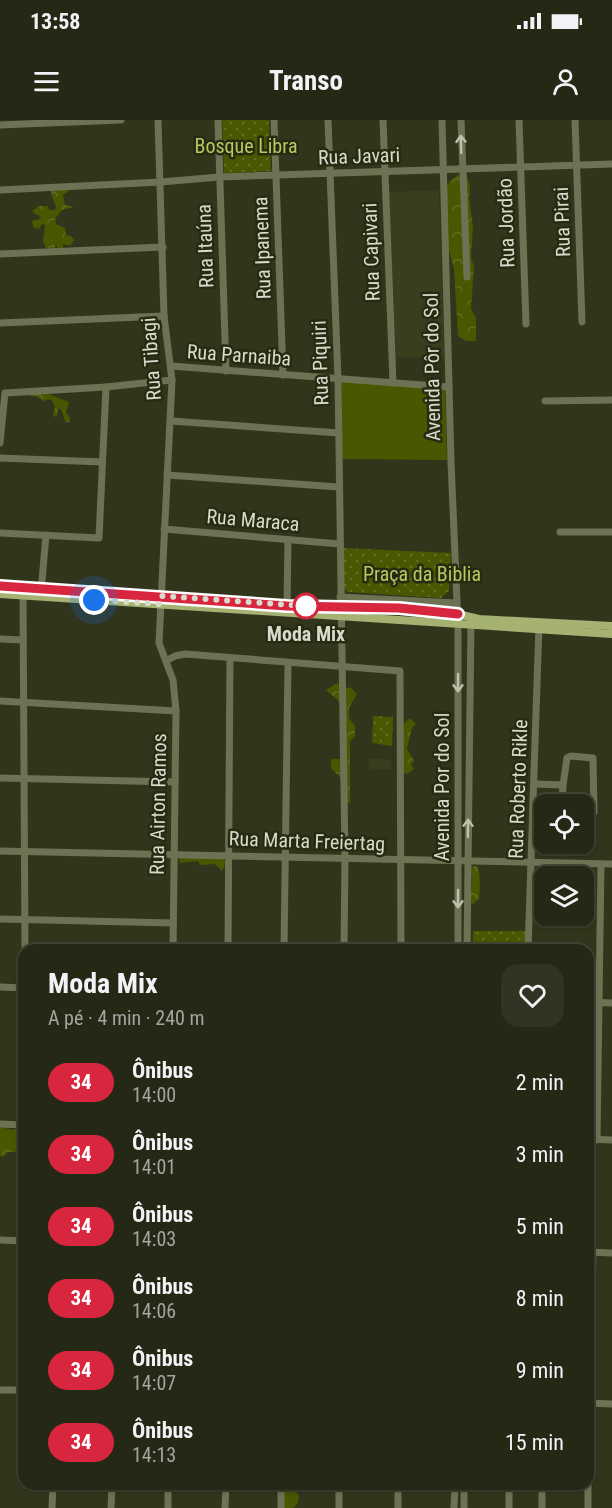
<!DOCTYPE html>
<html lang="pt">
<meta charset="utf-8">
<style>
body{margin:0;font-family:"Roboto Condensed",sans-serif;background:#303422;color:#f1f3f6;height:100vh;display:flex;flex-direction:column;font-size:22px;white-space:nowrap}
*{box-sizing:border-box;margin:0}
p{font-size:20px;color:#a3a6a0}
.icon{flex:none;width:33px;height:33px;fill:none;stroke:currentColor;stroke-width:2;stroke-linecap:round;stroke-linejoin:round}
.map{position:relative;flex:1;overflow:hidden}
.details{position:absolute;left:18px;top:824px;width:576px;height:546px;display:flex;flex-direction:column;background:#242815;border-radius:18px;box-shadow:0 2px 4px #0004,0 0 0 2px #414434}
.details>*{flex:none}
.badge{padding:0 12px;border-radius:20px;font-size:21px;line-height:39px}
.buttons{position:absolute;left:534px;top:674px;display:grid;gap:12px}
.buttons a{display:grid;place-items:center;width:60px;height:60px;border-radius:12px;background:#242815;box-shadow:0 2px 4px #0004,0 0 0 2px #414434;font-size:30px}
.you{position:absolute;width:30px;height:30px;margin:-15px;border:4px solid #fff;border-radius:50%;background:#1a73e8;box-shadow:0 0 0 9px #1a73e833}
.map>.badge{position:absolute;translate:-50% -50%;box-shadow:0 0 0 3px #fff}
.round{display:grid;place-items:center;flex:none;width:63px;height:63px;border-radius:18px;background:#303422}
.overview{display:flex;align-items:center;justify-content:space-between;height:102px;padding:0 30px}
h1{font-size:28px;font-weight:700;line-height:45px}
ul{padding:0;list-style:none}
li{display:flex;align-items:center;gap:18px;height:72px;padding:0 30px}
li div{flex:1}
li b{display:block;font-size:22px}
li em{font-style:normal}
li .badge{min-width:66px;font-weight:700;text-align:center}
.status{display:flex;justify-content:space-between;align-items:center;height:42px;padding:0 30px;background:#242815;direction:ltr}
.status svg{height:16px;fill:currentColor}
header{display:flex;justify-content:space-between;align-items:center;height:78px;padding:0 30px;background:#242815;font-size:27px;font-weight:700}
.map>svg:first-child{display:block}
.built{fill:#393f1e}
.forest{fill:url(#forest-crowns)}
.park{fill:url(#park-dots)}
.pitch{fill:#4a5600}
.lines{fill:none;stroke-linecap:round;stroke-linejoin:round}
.minor{stroke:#6c7354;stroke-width:7}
.major{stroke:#a5b271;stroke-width:8}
.oneway{stroke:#bdc1ae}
.line-casing{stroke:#fff;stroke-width:14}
.line{stroke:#d7263d;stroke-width:9}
.walk{stroke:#d8dbcc;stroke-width:6;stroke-dasharray:0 10.8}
.stop-dot{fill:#fff;stroke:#d7263d;stroke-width:3}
.labels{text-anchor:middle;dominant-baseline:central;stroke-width:5;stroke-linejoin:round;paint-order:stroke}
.park-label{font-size:20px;fill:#b6c95f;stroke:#262b12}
.street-label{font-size:20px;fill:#d8dbcc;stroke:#262b12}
.stop-label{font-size:20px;font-weight:bold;fill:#d8dbcc;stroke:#262b12}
</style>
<div class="status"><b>13:58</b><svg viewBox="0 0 49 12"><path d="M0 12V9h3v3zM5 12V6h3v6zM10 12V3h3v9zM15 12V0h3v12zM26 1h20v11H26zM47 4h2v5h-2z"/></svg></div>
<header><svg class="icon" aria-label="menu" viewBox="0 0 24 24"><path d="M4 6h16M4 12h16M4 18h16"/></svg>Transo<svg class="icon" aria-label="person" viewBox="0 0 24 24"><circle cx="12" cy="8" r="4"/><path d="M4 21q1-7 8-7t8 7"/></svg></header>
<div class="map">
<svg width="612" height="1388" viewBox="0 0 612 1388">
<defs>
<pattern id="forest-crowns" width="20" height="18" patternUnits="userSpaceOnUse" patternTransform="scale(1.5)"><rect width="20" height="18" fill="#4a5600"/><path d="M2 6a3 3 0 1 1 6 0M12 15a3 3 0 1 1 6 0" fill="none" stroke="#636e24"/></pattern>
<pattern id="park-dots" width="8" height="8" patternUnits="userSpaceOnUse" patternTransform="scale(1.5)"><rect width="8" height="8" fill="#4a5600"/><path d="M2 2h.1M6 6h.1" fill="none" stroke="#636e24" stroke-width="1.8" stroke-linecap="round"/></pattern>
</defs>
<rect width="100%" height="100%" fill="#30351c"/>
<g class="built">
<polygon points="439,70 444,237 396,237 389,72"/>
<polygon points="368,638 391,640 392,649 369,650"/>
</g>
<g class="forest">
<polygon points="458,55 467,57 470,67 469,77 473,107 471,137 474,147 471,189 476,198 476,221 466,221 458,216 454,149 446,119 444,70 450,61"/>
<polygon points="51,69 68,69 69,71 63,75 65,85 73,87 62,90 55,99 56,104 65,108 66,115 71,116 74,120 70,126 63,124 63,129 58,128 56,125 54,129 46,128 43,121 45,105 42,104 39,109 34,108 32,102 33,100 38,100 41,96 35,94 32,91 39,86 47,86 50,90 55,90 56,87 51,74"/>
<polygon points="27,273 46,273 69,282 66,292 70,298 69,303 65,301 61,289 58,289 57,296 55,297 53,295 55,286 51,279 44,281 36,276 30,276"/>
<polygon points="337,563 345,569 350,567 357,574 349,588 349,598 355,606 355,616 350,621 350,683 341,683 342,659 331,648 331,639 340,639 341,583 326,570"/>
<polygon points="410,598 416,604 412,608 407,629 414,641 411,645 414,649 407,654 400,653 400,607"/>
<polygon points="181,737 222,739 226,742 222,751 215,744 200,745 198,741 181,743 179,741"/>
<path d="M 474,746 L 477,746 C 481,753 480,770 479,779 L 473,784 L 471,783 C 470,772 474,760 471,749 Z"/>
<polygon points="0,1007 13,1010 17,1008 24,1009 24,1014 17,1019 18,1032 8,1032 4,1036 0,1036"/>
<polygon points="283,1364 290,1364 299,1376 298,1383 293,1388 283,1388"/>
</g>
<g class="park">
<polygon points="222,0 269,0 271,51 224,53"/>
<polygon points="343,428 451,433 449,471 441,478 347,472 344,468"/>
<polygon points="373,596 393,597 392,626 372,623"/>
<polygon points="473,811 526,811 525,829 473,829"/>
</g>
<polygon class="pitch" points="342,262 445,269 447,340 342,339"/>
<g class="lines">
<g class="minor">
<polyline points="158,0 164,196 172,260 159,523 173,560 176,591 173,830"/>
<polyline points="218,0 226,251"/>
<polyline points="274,0 283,255"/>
<polyline points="328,0 338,259 345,738 344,830"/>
<polyline points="383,0 393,263"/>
<polyline points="442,0 451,342 458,505 458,830"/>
<polyline points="461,0 467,157"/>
<polyline points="519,0 526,204"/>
<polyline points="575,0 582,202"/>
<polyline points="0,5 121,0"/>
<polyline points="0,70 161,62 219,57 612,44"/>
<polyline points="0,134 163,127"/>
<polyline points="0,203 164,196"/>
<polyline points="171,246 449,267"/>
<polyline points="545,281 612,280"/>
<polyline points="171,301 339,313"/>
<polyline points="0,323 5,273 106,267 172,260"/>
<polyline points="0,338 102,342"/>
<polyline points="167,355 339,367"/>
<polyline points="164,409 340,424"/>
<polyline points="560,412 612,412"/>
<polyline points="0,413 99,418 106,267"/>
<polyline points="23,472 25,830"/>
<polyline points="41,472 46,415"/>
<polyline points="340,477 456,483"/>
<polyline points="287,485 288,420"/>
<polyline points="0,519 23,520"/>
<polyline points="166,541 175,536 185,534 400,551 401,830"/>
<polyline points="0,581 176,591"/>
<polyline points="0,658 175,662"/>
<polyline points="535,664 563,665 567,638 571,636 593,638 594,692"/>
<polyline points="562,684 563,665"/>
<polyline points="559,729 560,723"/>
<polyline points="0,731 612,744"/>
<polyline points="0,799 173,803"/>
<polyline points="228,830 230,538"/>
<polyline points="284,830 288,543"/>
<polyline points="467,830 471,502"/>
<polyline points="528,830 539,505"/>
<polyline points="0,867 24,868"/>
<polyline points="588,882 612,883"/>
<polyline points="0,1004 24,1005"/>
<polyline points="588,1019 612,1020"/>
<polyline points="597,1020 601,744"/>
<polyline points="0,1120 24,1121"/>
<polyline points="588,1132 612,1133"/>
<polyline points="0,1270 24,1270"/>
<polyline points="588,1283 612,1284"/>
<polyline points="588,1356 593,1132"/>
<polyline points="281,1364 281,1388"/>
<polyline points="52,1388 53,1364"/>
<polyline points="111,1388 112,1364"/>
<polyline points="168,1388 168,1364"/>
<polyline points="225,1388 226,1364"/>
<polyline points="339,1388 339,1364"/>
<polyline points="398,1388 398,1364"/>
<polyline points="454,1388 455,1364"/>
<polyline points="464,1388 464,1364"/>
<polyline points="509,1388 509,1364"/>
<polyline points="542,1388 542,1364"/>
<polyline points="588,1388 588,1364"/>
</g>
<g class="major">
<polyline points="0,466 287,485 399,488 444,491 479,499 612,506"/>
<polyline points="0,474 612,514"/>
</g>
</g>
<defs><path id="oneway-shaft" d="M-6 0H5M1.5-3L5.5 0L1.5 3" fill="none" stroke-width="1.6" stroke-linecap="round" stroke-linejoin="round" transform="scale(1.5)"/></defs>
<g class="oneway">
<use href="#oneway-shaft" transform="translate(461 24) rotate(-92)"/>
<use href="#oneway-shaft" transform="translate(458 563) rotate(90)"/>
<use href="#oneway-shaft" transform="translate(468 708) rotate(-89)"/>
<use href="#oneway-shaft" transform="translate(458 779) rotate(90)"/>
</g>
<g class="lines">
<g class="line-casing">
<polyline id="line" points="0,466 287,486 399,488 458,494"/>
</g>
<use href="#line" class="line"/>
<polyline class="walk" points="94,480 160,484 161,476 306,486"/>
</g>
<circle class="stop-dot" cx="306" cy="486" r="12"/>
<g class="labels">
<g class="park-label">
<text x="246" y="26">Bosque Libra</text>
<text x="422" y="454">Praça da Biblia</text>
</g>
<g class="street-label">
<text transform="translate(359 36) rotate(-2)">Rua Javari</text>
<text transform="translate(562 102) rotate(-92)">Rua Pirai</text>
<text transform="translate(506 103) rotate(-92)">Rua Jordão</text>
<text transform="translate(205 126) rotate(-92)">Rua Itaúna</text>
<text transform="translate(262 128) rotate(-92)">Rua Ipanema</text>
<text transform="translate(371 132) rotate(-92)">Rua Capivari</text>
<text transform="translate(239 235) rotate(4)">Rua Parnaiba</text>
<text transform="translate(151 239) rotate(-94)">Rua Tibagi</text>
<text transform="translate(320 243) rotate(-92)">Rua Piquiri</text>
<text transform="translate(432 247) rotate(-91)">Avenida Pôr do Sol</text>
<text transform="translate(253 400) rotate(5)">Rua Maraca</text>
<text transform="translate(442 667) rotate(-90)">Avenida Por do Sol</text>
<text transform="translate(518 669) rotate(-88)">Rua Roberto Rikle</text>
<text transform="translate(158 684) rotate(-89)">Rua Airton Ramos</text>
<text transform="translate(307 721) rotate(2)">Rua Marta Freiertag</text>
</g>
<g class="stop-label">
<text x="306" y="514">Moda Mix</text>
</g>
</g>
</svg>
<div class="buttons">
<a><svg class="icon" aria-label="locate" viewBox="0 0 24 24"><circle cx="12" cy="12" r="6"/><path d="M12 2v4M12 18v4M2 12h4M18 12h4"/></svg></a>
<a><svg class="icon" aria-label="layers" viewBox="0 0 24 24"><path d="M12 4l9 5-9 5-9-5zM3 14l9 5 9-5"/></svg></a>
</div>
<div class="you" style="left:94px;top:480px"></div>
<section class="details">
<div class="overview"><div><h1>Moda Mix</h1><p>A pé · 4 min · 240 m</p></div><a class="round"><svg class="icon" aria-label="heart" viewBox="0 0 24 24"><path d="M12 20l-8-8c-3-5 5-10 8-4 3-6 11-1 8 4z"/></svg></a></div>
<ul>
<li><span class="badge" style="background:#d7263d;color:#fff">34</span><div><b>Ônibus</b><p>14:00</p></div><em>2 min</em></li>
<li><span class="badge" style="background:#d7263d;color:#fff">34</span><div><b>Ônibus</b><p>14:01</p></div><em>3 min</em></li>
<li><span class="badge" style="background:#d7263d;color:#fff">34</span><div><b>Ônibus</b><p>14:03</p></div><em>5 min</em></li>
<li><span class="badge" style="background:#d7263d;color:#fff">34</span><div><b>Ônibus</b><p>14:06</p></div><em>8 min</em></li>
<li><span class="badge" style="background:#d7263d;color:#fff">34</span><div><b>Ônibus</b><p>14:07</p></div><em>9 min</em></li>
<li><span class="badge" style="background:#d7263d;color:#fff">34</span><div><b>Ônibus</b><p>14:13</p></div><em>15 min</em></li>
</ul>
</section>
</div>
